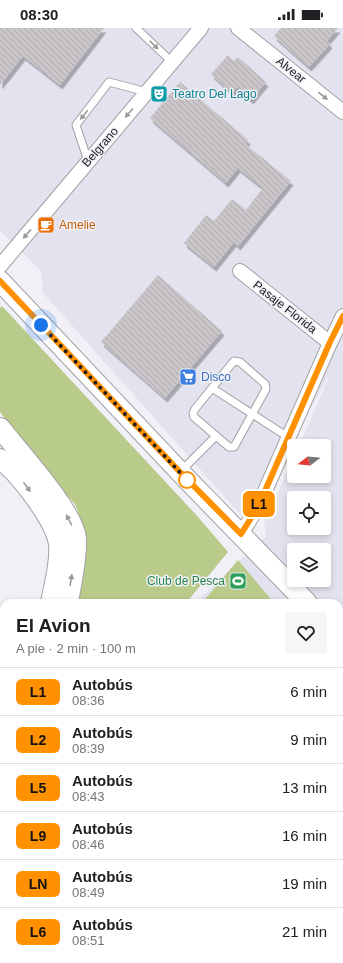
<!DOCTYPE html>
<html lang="es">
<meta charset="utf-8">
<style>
body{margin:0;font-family:Helvetica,sans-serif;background:#f6f6f6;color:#202124;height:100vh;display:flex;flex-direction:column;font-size:15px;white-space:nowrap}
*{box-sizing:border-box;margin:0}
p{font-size:13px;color:#757577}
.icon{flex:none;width:22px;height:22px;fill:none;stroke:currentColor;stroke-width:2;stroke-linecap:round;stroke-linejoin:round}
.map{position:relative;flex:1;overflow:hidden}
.details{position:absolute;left:0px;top:571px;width:343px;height:364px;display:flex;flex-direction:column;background:#fff;border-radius:12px 12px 0 0;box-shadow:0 2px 6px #0003}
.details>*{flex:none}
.badge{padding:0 8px;border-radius:6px;font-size:14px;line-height:26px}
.needle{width:26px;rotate:254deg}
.buttons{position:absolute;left:287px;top:411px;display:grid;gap:8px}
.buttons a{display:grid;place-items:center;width:44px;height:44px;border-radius:4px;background:#fff;box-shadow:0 2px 6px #0003;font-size:20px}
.you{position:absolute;width:20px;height:20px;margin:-10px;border:3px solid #fff;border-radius:50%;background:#1a73e8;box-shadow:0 0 0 6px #1a73e833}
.map>.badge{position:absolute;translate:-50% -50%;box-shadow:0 0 0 2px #fff}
.round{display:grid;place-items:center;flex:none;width:42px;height:42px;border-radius:4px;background:#f6f6f6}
.head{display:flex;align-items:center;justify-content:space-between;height:68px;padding:0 16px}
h1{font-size:19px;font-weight:600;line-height:30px}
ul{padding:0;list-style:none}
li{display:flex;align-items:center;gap:12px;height:48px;padding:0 16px;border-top:1px solid #e0e0e0}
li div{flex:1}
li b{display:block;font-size:15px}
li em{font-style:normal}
li .badge{min-width:44px;font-weight:700;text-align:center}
.status{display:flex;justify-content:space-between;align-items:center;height:28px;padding:0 20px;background:#fff;direction:ltr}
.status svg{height:11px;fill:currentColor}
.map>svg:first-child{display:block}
.built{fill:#e3e3ef;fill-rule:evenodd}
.grass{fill:url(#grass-tufts)}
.park{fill:#b9cb8a}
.water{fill:url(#water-rules);stroke:#658ab7}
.building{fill:url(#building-back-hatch);filter:url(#shadow)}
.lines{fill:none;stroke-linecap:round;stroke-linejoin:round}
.service-casing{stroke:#a1a1a6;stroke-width:9}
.minor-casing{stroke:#a1a1a6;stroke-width:16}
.secondary-casing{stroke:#a1a1a6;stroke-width:22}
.service{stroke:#fff;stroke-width:7}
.minor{stroke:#fff;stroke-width:14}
.secondary{stroke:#fff;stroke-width:20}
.oneway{fill:#9a9a9b}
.line-casing{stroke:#fff;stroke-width:9}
.line{stroke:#ff9000;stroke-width:6}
.walk{stroke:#1e1e20;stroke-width:4;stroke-dasharray:0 7.2}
.stop-dot{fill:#fff;stroke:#ff9000;stroke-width:2}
.labels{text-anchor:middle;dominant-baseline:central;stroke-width:3;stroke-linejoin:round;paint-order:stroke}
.street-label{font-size:12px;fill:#1e1e20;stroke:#f1f0f6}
.culture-label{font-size:12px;fill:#0d838f;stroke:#f1f0f6;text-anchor:start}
.food-label{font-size:12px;fill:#c56008;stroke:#f1f0f6;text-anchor:start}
.shop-label{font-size:12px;fill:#366cbe;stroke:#f1f0f6;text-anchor:start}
.leisure-label{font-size:12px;fill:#27864d;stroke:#f1f0f6;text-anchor:end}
</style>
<div class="status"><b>08:30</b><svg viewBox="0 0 49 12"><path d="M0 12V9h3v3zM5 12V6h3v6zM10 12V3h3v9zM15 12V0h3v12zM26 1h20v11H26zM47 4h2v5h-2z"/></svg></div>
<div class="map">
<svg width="343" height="935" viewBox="0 0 343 935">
<defs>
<pattern id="grass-tufts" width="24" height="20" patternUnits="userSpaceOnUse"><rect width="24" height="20" fill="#b9cb8a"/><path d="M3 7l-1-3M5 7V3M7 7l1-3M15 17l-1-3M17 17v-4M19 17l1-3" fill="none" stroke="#9fae77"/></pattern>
<pattern id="water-rules" width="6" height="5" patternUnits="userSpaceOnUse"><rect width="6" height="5" fill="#83b8f8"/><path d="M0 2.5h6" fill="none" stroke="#6b95c8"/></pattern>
<pattern id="building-back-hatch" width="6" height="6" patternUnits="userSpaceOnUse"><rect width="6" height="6" fill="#cac5c9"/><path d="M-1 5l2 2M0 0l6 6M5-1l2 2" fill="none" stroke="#ada9ac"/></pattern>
<filter id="shadow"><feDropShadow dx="2.5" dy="4.5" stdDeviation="0" flood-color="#0004"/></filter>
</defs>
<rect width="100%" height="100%" fill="#f1f0f6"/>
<path class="built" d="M 0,0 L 343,0 L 343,677 L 339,681 L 339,575 L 195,575 L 266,508 L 264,496 L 294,428 L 294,448 L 324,448 L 324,418 L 299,418 L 331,344 L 247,494 L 43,265 L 41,243 L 0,203 ZM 294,470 L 324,470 L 324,500 L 294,500 ZM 294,522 L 324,522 L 324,552 L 294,552 Z"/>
<polygon class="grass" points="284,931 322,931 316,935 290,935"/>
<g class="park">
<polygon points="2,278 199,490 228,524 186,575 79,575 86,505 75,476 57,457 0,384 0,280"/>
<polygon points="238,532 274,575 202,575"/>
<polygon points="343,677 343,785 339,792 339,681"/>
<polygon points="187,931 230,931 232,935 191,935"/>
</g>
<polygon class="water" points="0,772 4,775 4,931 100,931 109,935 0,935"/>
<g class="building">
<polygon points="0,0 104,0 60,57 23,28 0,57"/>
<polygon points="281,0 338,0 327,13 330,16 309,39 274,8"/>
<polygon points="228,27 234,33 238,29 266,54 251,72 237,59 232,65 211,46"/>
<polygon points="180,54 248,112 245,116 291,153 238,218 234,214 214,239 184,215 206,187 214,193 232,171 246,182 263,160 238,140 226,155 150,90"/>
<polygon points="158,247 222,303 165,370 101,314"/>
</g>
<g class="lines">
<g class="service-casing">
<g id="service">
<polyline points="136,0 172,34"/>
<polyline points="88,133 76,97 109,54 147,64"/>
<polygon points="234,333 240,334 265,356 266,361 234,419 229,419 194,389 193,385 195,381"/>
<polyline points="212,360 288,409"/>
<polyline points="181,443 216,408"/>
</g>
</g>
<g class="minor-casing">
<g id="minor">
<polyline points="238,0 343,84"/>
<polyline points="0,238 201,0"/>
<polyline points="240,243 330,315"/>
<polyline points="241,506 258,479 330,315 343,288"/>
</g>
</g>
<g class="secondary-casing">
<g id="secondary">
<polyline points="0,253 180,444 307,575"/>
<path d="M 0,400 C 18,423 75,485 76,511 C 77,532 71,554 68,575"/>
<path d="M 0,431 C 19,444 57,494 59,517 C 61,535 54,557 51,575"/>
<polyline points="339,608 343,612"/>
<polyline points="339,844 343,823"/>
<polyline points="339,887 343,895"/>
<polyline points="265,931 267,935"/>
<polyline points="337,935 343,923"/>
</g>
</g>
<use href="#service" class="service"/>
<use href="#minor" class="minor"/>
<use href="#secondary" class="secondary"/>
</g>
<defs><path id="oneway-solid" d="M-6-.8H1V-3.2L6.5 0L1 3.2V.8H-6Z"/></defs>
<g class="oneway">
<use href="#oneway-solid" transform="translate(154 17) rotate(44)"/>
<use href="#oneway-solid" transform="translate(323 68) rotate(39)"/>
<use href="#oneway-solid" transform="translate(129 85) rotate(131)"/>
<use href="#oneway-solid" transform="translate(84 87) rotate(128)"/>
<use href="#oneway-solid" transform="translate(27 206) rotate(130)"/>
<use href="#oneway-solid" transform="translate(27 459) rotate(54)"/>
<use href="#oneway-solid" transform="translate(69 492) rotate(-118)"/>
<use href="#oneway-solid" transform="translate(71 552) rotate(-81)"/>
</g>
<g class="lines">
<g class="line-casing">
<polyline id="line" points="0,253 180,444 241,506 258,479 330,314 343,288"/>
</g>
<use href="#line" class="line"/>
<polyline class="walk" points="41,297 189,454 187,452"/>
</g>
<defs>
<g id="theatre-square" transform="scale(0.9)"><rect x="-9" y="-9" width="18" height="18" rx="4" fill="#0f9aa8" stroke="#f1f0f6"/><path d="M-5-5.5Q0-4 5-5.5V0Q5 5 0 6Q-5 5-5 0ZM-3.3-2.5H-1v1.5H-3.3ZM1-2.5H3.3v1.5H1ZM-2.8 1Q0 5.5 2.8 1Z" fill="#fff"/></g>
<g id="cafe-square" transform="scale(0.9)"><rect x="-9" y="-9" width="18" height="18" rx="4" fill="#e8710a" stroke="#f1f0f6"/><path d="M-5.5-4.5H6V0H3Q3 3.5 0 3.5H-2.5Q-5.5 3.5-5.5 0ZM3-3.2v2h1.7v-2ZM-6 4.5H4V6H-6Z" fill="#fff"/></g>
<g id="supermarket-square" transform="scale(0.9)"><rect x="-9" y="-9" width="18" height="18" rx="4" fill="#3f7fe0" stroke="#f1f0f6"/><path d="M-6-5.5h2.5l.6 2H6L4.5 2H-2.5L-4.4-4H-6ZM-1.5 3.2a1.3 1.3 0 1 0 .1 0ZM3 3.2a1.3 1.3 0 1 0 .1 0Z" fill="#fff"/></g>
<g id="stadium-square" transform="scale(0.9)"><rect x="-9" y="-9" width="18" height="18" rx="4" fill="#2e9e5b" stroke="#f1f0f6"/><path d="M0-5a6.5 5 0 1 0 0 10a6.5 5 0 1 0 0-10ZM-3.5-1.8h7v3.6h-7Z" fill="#fff"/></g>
</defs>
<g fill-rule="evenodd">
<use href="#theatre-square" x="159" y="66"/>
<use href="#cafe-square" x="46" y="197"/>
<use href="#supermarket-square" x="188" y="349"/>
<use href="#stadium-square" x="238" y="553"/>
</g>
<circle class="stop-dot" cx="187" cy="452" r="8"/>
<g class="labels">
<g class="street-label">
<text transform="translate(291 42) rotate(39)">Alvear</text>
<text transform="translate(100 119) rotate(-49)">Belgrano</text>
<text transform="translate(285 279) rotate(38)">Pasaje Florida</text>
</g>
<g class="culture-label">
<text x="172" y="66">Teatro Del Lago</text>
</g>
<g class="food-label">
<text x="59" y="197">Amelie</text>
</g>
<g class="shop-label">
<text x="201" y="349">Disco</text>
</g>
<g class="leisure-label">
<text x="225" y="553">Club de Pesca</text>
</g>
</g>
</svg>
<div class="buttons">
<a><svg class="needle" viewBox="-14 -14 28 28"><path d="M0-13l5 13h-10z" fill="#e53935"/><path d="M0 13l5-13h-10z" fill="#757577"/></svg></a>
<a><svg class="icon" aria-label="locate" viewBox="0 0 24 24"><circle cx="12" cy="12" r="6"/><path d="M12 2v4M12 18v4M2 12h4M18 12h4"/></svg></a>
<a><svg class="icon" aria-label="layers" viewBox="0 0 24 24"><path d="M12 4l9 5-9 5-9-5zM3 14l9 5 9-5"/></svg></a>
</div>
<div class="you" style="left:41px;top:297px"></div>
<b class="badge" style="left:259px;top:476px;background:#ff9000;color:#111">L1</b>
<section class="details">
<div class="head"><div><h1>El Avion</h1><p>A pie · 2 min · 100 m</p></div><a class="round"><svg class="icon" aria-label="heart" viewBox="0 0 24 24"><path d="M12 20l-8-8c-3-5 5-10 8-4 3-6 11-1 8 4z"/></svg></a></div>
<ul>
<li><span class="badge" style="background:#ff9000;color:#111">L1</span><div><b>Autobús</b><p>08:36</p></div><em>6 min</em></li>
<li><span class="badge" style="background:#ff9000;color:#111">L2</span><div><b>Autobús</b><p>08:39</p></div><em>9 min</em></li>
<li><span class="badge" style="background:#ff9000;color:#111">L5</span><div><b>Autobús</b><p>08:43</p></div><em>13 min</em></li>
<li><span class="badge" style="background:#ff9000;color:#111">L9</span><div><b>Autobús</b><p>08:46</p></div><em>16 min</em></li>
<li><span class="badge" style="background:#ff9000;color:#111">LN</span><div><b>Autobús</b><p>08:49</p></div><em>19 min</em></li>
<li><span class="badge" style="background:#ff9000;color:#111">L6</span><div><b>Autobús</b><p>08:51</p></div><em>21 min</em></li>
</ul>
</section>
</div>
